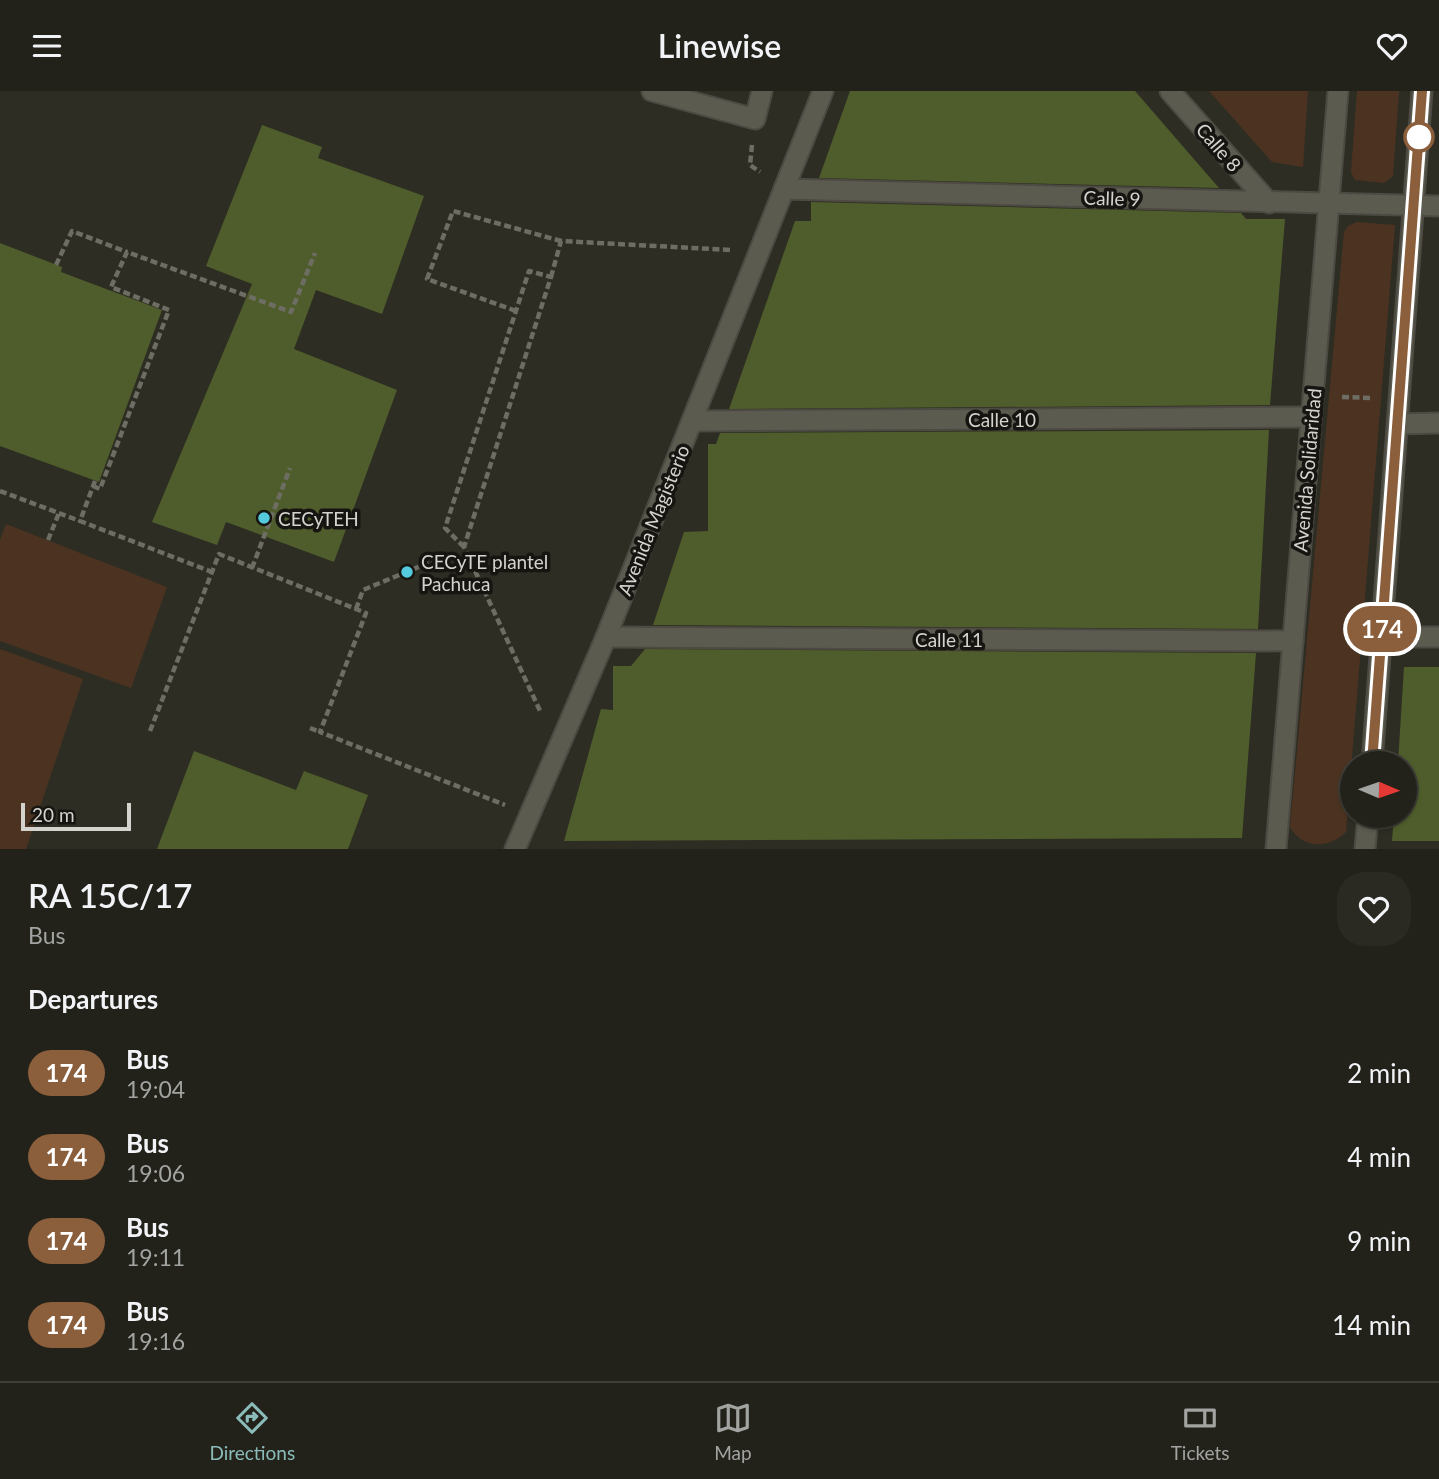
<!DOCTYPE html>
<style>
body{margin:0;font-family:Lato,sans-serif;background:#2a2a23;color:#f1f3f6;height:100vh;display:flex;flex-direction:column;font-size:26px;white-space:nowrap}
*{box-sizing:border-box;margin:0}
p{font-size:23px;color:#a2a4a2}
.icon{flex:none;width:38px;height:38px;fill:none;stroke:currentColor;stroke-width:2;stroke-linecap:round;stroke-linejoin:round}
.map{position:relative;height:758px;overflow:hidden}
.panel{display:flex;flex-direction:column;background:#22221a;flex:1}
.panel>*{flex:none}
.badge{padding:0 14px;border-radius:23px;font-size:24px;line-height:46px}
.needle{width:46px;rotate:92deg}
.tools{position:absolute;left:1340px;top:660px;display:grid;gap:14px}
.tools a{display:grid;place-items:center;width:77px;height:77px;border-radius:50%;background:#22221a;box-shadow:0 2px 5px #0004,0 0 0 2px #3f3f39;font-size:35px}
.scale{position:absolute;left:21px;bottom:18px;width:110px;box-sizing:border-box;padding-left:7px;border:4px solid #d4d3cd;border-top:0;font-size:19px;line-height:24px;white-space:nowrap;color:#d4d3cd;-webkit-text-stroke:5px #161511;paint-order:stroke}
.map>.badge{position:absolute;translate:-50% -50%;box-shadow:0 0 0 4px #fff}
h2{padding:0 28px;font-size:26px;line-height:63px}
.round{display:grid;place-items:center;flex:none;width:74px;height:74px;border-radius:28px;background:#2a2a23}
.headline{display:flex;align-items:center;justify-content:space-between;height:119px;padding:0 28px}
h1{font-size:33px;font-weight:600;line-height:52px}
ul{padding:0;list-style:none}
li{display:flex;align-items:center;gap:21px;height:84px;padding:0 28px}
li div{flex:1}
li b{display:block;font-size:26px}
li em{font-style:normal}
li .badge{min-width:77px;font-weight:700;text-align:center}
header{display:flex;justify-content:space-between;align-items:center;height:91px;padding:0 28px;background:#22221a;font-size:32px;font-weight:600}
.tabs{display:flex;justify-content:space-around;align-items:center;height:98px;border-top:2px solid #3f3f39;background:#22221a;font-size:19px;color:#a2a4a2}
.tabs a{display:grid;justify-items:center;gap:4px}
.tabs .selected{color:#8bbbb9}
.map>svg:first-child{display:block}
.green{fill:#4c3321}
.building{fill:#4e5d2b}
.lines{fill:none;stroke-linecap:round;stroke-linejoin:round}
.minor-casing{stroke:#4c4a42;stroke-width:23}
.tertiary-casing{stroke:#4c4a42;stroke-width:23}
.path{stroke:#6e6d64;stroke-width:4.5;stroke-dasharray:7 3.5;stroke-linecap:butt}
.minor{stroke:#5c5b50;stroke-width:19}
.tertiary{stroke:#5c5b50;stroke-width:19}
.line-casing{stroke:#fff;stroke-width:16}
.line{stroke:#8b5e3c;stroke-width:10}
.stop-dot{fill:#fff;stroke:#8b5e3c;stroke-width:3.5}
.poi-dot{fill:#55cadf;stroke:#161511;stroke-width:2.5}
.labels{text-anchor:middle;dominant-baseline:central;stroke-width:7;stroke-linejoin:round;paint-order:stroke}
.street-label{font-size:19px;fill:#d4d3cd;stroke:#161511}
.poi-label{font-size:19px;fill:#d4d3cd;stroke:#161511;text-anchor:start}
</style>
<header><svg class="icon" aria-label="menu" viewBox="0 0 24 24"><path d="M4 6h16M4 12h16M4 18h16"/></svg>Linewise<svg class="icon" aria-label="heart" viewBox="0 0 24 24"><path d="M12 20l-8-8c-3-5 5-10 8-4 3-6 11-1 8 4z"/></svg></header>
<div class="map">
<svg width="1439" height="758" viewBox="0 0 1439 758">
<rect width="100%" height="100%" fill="#2e2d23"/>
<g class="green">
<polygon points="1209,0 1308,0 1303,76 1272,71"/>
<polygon points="1357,0 1399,0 1393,85 1384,92 1355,89 1351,81"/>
<path d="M 1357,131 L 1395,134 L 1346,741 C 1329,758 1302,758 1290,736 L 1344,141 L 1348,135 Z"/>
<polygon points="6,433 167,496 131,597 0,550 0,449"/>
<polygon points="0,558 83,588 26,758 0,758"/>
</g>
<g class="building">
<polygon points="850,0 1135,0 1219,97 819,87"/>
<polygon points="262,34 322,56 318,67 424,105 382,223 316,199 294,258 397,299 334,471 226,431 217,454 152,431 252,193 206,175"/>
<polygon points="811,111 1241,122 1246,128 1285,128 1270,314 729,318 795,130 811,130"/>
<polygon points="0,152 62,176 61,181 162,219 99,391 0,355"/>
<polygon points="1269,339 1258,538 653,534 684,441 708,440 708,353 716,353 720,342"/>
<polygon points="645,558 1256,562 1242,747 564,750 601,618 613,619 613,575 631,575"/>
<polygon points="1404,576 1439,576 1439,750 1392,750 1394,724 1405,724 1405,672 1398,672"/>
<polygon points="194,660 296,699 304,680 368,704 348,758 157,758"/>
</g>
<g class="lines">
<g class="minor-casing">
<g id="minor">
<polyline points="652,0 755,28 762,0"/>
<polyline points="1170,0 1269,112"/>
<polyline points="784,98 1439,115"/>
<polyline points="692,330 1311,326"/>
<polyline points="1398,333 1439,332"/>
<polyline points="606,546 1293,550"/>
<polyline points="1381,546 1439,546"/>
<polyline points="515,758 606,546 823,0"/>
</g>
</g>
<g class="tertiary-casing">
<g id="tertiary">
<polyline points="1372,672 1422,0"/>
<polyline points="1276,758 1338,0"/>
<polyline points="1365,758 1368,724"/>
</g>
</g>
<g class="path">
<polyline points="752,54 750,74 760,81"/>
<polyline points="56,174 72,140 127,161"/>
<polyline points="551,186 561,150 731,159"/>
<polyline points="516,220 427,188 453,120 561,150"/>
<polyline points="1342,306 1372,307"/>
<polyline points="95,390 80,430 212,481"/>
<polyline points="93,395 100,398 169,219 111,196 127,161 291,221 315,162"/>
<polyline points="0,400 80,430"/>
<polyline points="48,449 59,422"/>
<polyline points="464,456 445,437 529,180 551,186 464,456 541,622"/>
<polyline points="252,477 290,377"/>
<polyline points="356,518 363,499 445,465"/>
<polyline points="310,637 320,641"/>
<polyline points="150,640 219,463 366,522 320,641 505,714"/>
</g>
<use href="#minor" class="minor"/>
<use href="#tertiary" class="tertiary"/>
</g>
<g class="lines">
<g class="line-casing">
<polyline id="line" points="1372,672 1422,0"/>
</g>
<use href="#line" class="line"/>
</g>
<circle class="stop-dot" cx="1419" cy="46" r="14"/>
<g class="poi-dot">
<circle cx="264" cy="427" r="7"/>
<circle cx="407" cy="481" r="7"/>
</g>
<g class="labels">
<g class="street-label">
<text transform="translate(1219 56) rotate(49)">Calle 8</text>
<text transform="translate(1112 107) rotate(2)">Calle 9</text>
<text x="1002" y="328">Calle 10</text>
<text transform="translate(1307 379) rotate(-85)">Avenida Solidaridad</text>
<text transform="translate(653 429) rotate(-68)">Avenida Magisterio</text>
<text x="949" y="548">Calle 11</text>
</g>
<g class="poi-label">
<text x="278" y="427">CECyTEH</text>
<text x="421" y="470">CECyTE plantel<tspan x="421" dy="22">Pachuca</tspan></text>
</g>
</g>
</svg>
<div class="tools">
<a><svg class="needle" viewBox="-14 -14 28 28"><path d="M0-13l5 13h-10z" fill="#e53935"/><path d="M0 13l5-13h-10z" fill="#a2a4a2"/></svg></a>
</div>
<div class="scale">20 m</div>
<b class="badge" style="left:1382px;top:538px;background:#8b5e3c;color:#fff">174</b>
</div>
<section class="panel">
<div class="headline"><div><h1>RA 15C/17</h1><p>Bus</p></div><a class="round"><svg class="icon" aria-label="heart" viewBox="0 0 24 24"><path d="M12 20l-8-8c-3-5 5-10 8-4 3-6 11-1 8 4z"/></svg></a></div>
<h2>Departures</h2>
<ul>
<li><span class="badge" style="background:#8b5e3c;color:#fff">174</span><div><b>Bus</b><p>19:04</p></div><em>2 min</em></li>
<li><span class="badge" style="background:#8b5e3c;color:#fff">174</span><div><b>Bus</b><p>19:06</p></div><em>4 min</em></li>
<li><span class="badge" style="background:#8b5e3c;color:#fff">174</span><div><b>Bus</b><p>19:11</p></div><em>9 min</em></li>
<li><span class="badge" style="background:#8b5e3c;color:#fff">174</span><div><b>Bus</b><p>19:16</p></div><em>14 min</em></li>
</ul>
</section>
<nav class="tabs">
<a class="selected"><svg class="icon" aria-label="directions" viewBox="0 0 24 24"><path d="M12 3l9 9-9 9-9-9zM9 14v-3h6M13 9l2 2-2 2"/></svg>Directions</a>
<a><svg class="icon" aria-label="map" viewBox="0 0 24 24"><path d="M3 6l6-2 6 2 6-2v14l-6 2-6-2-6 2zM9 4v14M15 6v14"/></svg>Map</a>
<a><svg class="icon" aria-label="tickets" viewBox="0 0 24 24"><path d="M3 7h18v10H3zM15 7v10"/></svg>Tickets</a>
</nav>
